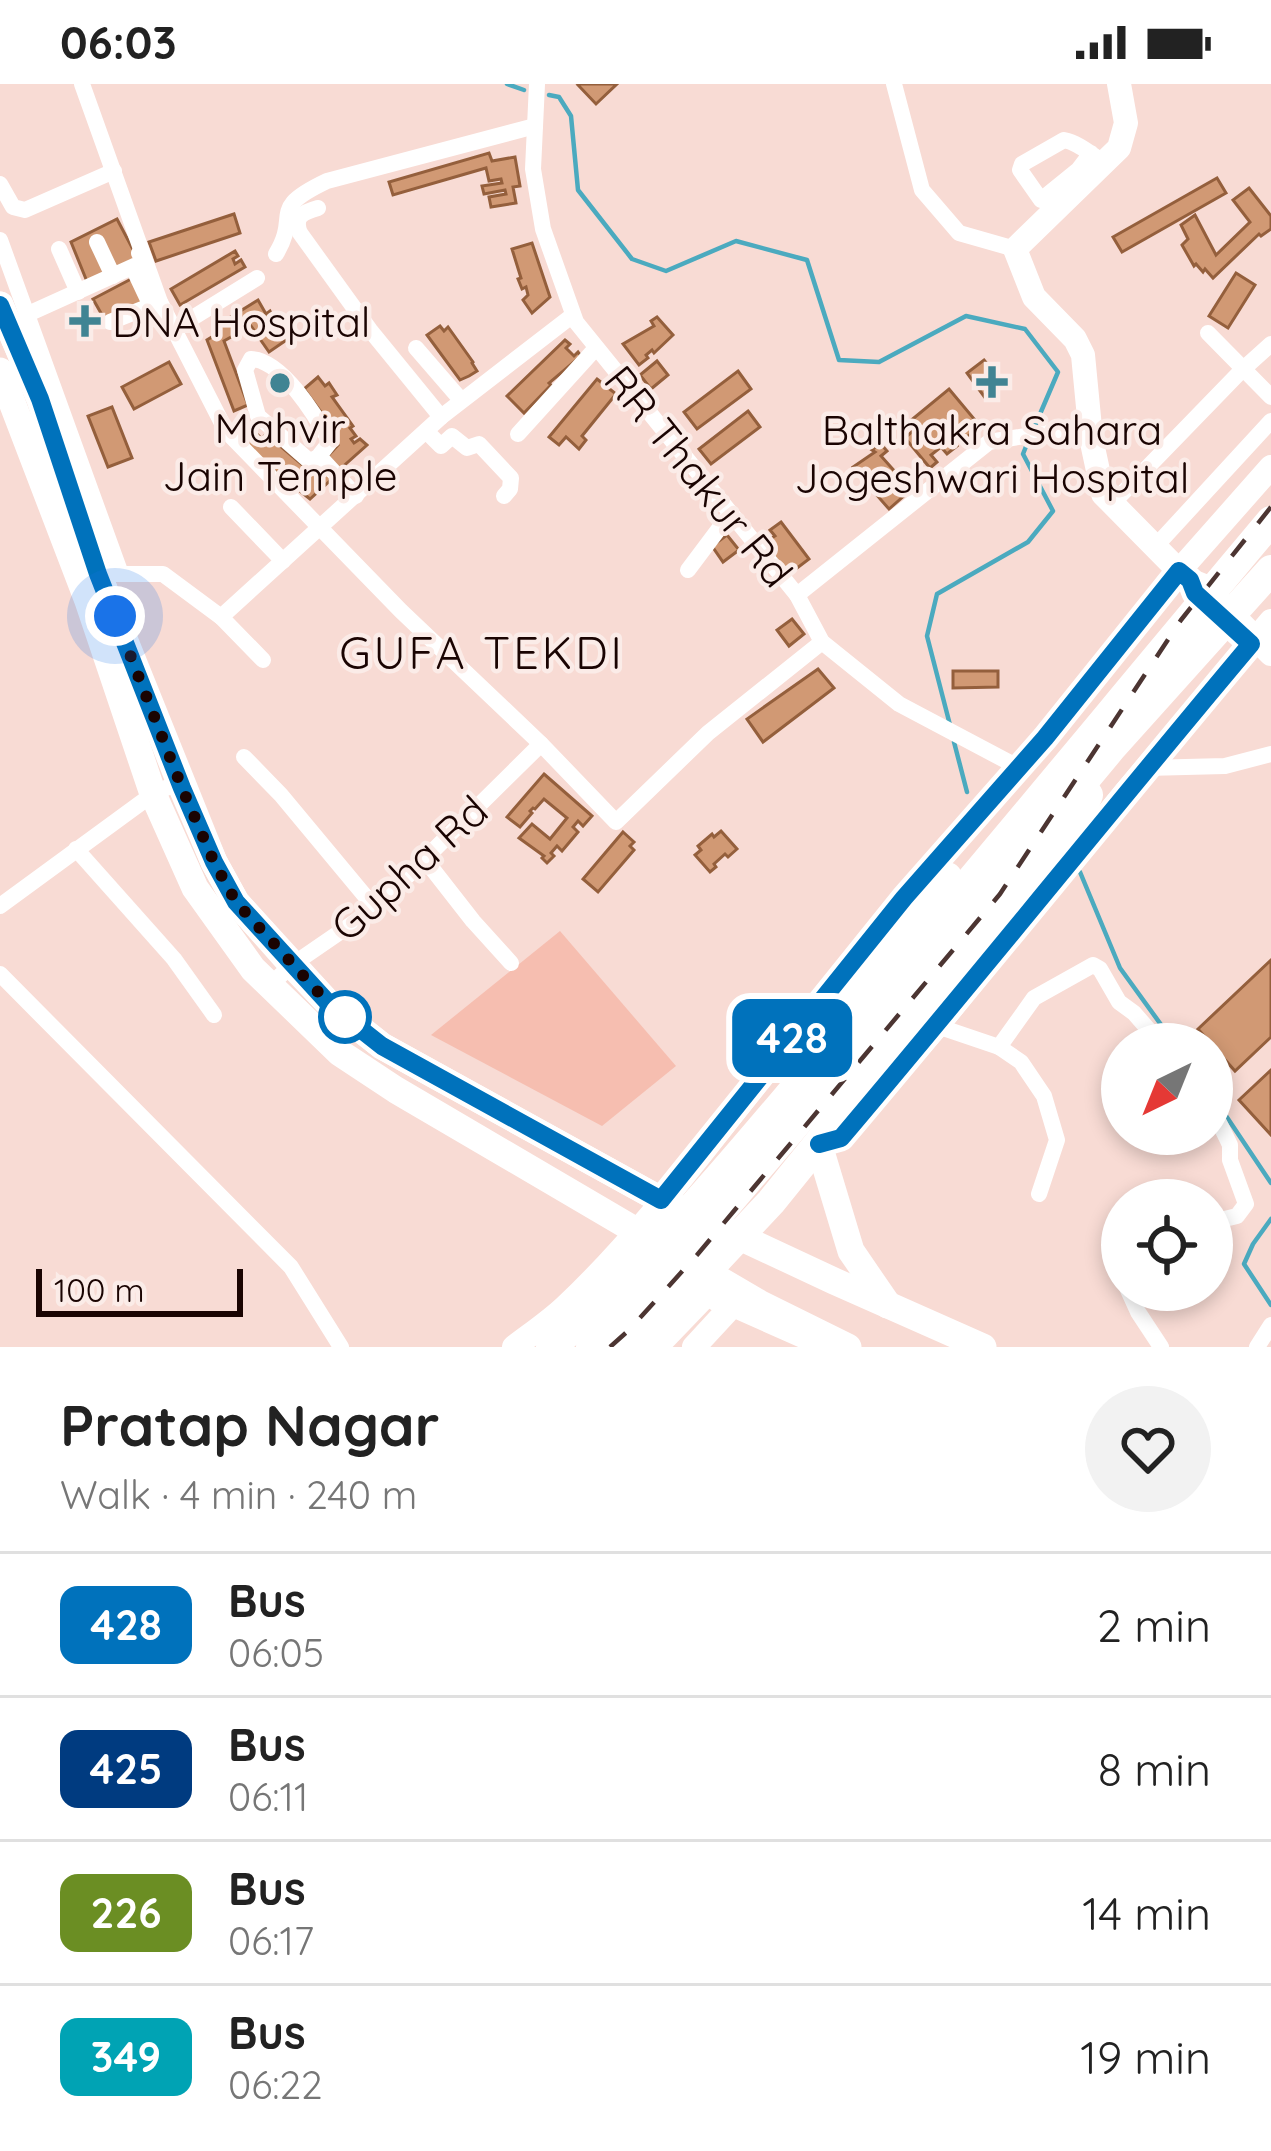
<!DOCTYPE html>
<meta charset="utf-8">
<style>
body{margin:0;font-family:Quicksand,sans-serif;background:#f2f2f2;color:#222;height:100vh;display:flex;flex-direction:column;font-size:45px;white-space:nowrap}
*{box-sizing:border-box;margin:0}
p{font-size:39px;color:#767676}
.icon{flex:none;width:66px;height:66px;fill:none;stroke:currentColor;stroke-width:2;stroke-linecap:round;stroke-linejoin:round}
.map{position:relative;height:1263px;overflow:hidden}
.side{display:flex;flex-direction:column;background:#fff;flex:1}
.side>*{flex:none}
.badge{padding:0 24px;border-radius:18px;font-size:42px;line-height:78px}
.needle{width:78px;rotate:223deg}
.fabs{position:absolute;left:1101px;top:939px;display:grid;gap:24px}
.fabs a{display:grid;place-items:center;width:132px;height:132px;border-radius:50%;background:#fff;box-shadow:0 6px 18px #0003;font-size:60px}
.scale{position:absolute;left:36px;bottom:30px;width:207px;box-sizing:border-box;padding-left:12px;border:6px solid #1a0402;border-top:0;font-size:33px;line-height:42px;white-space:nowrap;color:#1a0402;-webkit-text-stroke:9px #fbece8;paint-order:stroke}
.you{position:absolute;width:60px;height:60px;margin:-30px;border:9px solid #fff;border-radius:50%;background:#1a73e8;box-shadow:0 0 0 18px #1a73e833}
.map>.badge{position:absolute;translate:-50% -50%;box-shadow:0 0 0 6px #fff}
.round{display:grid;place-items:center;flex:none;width:126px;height:126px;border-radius:63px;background:#f2f2f2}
.headline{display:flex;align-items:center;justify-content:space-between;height:204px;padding:0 60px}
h1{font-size:57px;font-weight:800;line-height:90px}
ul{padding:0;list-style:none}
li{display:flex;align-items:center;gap:36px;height:144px;padding:0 60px;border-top:3px solid #e0e0e0}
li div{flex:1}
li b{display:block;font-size:45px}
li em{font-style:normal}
li .badge{min-width:132px;font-weight:700;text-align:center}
.status{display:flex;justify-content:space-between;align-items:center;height:84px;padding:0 60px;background:#fff;direction:ltr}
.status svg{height:33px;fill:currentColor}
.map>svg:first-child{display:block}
.green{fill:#f6beb0}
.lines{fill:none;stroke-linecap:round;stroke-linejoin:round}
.stream{stroke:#4baabf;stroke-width:4.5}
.building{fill:#d19974;stroke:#945f3c;stroke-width:3}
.street{stroke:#fff;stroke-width:16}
.secondary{stroke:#fff;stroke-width:24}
.primary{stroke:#fff;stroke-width:27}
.highway{stroke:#fff;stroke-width:30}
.rail{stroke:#4c3532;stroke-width:4.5;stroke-dasharray:21 21;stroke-linecap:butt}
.line-casing{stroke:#fff;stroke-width:27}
.line{stroke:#0072bc;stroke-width:18}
.walk{stroke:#1a0402;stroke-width:12;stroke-dasharray:0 21.6}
.poi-dot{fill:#408493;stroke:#fbece8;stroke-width:4.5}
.stop-dot{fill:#fff;stroke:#0072bc;stroke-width:6}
.labels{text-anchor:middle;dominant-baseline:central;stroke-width:9;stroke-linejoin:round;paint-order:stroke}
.poi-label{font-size:42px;fill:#1a0402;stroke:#fbece8}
.street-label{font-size:42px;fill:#1a0402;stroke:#fbece8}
.neighbourhood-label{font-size:45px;letter-spacing:3px;fill:#1a0402;stroke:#fbece8}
</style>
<div class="status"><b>06:03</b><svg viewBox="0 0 49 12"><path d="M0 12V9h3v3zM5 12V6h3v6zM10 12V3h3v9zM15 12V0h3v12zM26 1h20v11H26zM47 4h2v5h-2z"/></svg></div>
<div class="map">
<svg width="1271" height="1263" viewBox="0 0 1271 1263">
<rect width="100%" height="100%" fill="#f8dbd4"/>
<polygon class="green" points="560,847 676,982 602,1042 431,951"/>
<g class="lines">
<g class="stream">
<polyline points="507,0 524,6"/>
<polyline points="549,11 559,13 571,32 578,106 632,175 666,187 736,157 807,176 839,276 879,278 966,232 1025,245 1058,288 1034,344"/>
<polyline points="950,641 927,552 937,510 1028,458 1053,427 1023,370 1029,355"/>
<polyline points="954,658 967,708"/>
<polyline points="1080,788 1120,884 1175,960"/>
<polyline points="1212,1011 1271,1099"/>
<polyline points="1271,1135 1253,1160 1244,1180 1271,1221"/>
</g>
</g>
<g class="building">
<polygon points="580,0 617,0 596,20 578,1"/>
<polygon points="489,69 492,77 515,73 520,102 513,103 516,119 491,123 489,113 506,110 505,106 484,110 482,102 502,99 501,95 489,97 486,84 393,111 389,98"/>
<polygon points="1217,94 1226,109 1122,168 1113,153"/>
<polygon points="1249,104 1271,132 1271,145 1261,152 1259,150 1213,194 1205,185 1203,188 1196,180 1194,182 1182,161 1188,155 1181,141 1195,131 1216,171 1250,138 1233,116"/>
<polygon points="234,130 240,149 156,177 149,158"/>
<polygon points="117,135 139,177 88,200 71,158"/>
<polygon points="532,159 550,213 532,229 523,216 528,211 526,203 522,205 518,195 521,194 512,165"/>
<polygon points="235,167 238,172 233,175 235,180 241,176 245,183 180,221 171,205"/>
<polygon points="1236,189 1255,201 1228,244 1209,232"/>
<polygon points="135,193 147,217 106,238 93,215"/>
<polygon points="258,216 266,230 270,227 285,257 269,268 251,242 224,257 248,321 234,327 207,256 220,248 218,241"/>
<polygon points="657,233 673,251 654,269 652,266 646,271 648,274 639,281 623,260 654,242 651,237"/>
<polygon points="440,242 444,247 448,243 473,278 472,279 477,287 469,292 460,296 427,251"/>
<polygon points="565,256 570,260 566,264 574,272 578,268 581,272 549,299 551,301 524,329 507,312"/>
<polygon points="984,276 1004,301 986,315 967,289"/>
<polygon points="657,277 668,291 651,305 640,291"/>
<polygon points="169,278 181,300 134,325 122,303"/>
<polygon points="738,287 751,305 697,345 684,328"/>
<polygon points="318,293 325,302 329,299 337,311 332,313 353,342 350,344 356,352 351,355 354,359 360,355 367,361 339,386 326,374 338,361 324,339 327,336 304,305"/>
<polygon points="597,295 616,310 582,352 586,356 579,365 566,353 559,361 549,353"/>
<polygon points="949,305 980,342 965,355 959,348 951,355 957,362 947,370 941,363 931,371 937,378 930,384 905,354 915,345 909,338"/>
<polygon points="112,323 132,374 108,383 88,332"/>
<polygon points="748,327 760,343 711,380 699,365"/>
<polygon points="255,348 262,355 266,350 311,388 320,380 333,394 310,415 244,363"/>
<polygon points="880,359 887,367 881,372 898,391 902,387 915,402 889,425 874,408 882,401 876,395 868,402 853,383 875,368 872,366"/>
<polygon points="781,438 809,475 788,491 764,459 775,452 770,446"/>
<polygon points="727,451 739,466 723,478 712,462"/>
<polygon points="792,535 804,550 789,562 777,546"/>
<polygon points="818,585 834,604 763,658 747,635"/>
<polygon points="953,587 998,587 998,603 953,604"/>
<polygon points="544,690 592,732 583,742 578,737 573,743 578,748 562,767 557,762 551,769 554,772 547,779 542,774 544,772 519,754 532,740 550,755 567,734 544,715 535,725 533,724 530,727 532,729 520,743 507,733"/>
<polygon points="721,747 737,765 728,773 725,770 714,780 716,783 710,788 695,771 701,766 698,762 712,750 714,753"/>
<polygon points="623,748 634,758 630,762 634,766 598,808 583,795"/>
<polygon points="1271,876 1271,953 1235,987 1198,945"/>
<polygon points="1271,986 1271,1051 1239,1016"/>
</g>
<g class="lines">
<g class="street">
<polyline points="82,0 160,218 226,347 401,527 541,660 616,738 708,649 822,558"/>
<polyline points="537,0 533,85 543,145 576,238 797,511 822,558 899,620 1018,683"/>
<polyline points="894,0 922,106 959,149 1015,165"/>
<path d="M 1091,69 L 1078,86 L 1041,116 L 1020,86 L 1022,80 L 1064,56 C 1079,59 1092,71 1105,79"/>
<polyline points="0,100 13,123 25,126 114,87"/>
<path d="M 318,124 C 304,128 293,132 300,149 L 370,246 L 441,333"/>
<polyline points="0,156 121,490"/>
<polyline points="97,158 113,192"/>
<polyline points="59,165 78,208"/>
<path d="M 276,170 C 301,129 266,126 327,97 L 535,42"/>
<polyline points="135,188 151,222"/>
<polyline points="28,230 143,178 139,169"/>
<polyline points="110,238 160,218"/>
<polyline points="173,246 257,194"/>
<polyline points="1208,249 1271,313"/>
<polyline points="416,264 461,316"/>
<polyline points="426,347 441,362 452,352 467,364 479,360 511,394 510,405 504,412"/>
<polyline points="518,350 595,265"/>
<path d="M 319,372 L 330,358 C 316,332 282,276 251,275 L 245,286 L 258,332 L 307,375 L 314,376 L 319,372 L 356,412"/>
<polyline points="1111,421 1241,287 1271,260"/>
<polyline points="231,423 283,477"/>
<polyline points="1154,464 1271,337"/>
<polyline points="688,486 730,430"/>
<polyline points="98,490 163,490 221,533 441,333 573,231"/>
<polyline points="797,511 989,358 1061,346 1091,354"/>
<polyline points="221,533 263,576"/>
<polyline points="244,673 281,711 375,824"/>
<polyline points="1146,684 1225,682 1271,670"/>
<polyline points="76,765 174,875 214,931"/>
<polyline points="423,773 473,837 511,879"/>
<polyline points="0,822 153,710 179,698"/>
<polyline points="0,890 291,1183 341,1263"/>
<polyline points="270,901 292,881 375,824 541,660"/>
<polyline points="937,942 999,963 1021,978 1044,1012 1057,1056 1039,1110"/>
<polyline points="999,963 1034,914 1093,881 1100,885 1119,918 1134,929 1161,960"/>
<polyline points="1212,1024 1230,1061 1230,1076 1246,1120 1237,1132 1212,1138"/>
<polyline points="1128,1206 1138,1228 1161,1263"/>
<polyline points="730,1224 818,1263"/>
<polyline points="1257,1263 1271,1241"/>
</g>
<g class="secondary">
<polyline points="1119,0 1126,39 1119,64 1015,165 1034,213 1075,255 1083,271 1091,354 1103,410 1179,487 1189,496 1204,502 1271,570"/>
<polyline points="811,931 904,815 1045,654 1179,487 1271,383"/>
<polyline points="866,1024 937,942 1125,709 1271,537"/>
<path d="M 514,1263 C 531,1250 549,1238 565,1223 C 645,1148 716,1049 785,963"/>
<polyline points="656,1263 708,1209"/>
<polyline points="694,1263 730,1224 694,1200"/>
</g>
<g class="primary">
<polyline points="0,221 40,315 98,490 214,778 236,818 292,881 330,921 382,962 661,1116 834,1197 983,1263"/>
<polyline points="0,287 88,517 153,710 195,804 253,885 340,969 396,1006 759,1219 848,1263"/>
<polyline points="819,1061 851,1167 888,1221"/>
</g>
<g class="highway">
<polyline points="777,973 799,966 947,793"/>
<path d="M 551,1263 C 656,1175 742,1066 831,962 C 979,789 1124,612 1271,437"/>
<polyline points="591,1263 609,1249 671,1186 926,887 1112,663 1271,486"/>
<polyline points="621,1263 694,1200 771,1118 1070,748 1088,711"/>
</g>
<polyline class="rail" points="610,1263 628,1247 697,1171 1000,810 1181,536 1271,423"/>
</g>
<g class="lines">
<g class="line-casing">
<path id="line" d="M 0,221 L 40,315 L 98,490 L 182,704 L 214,778 L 236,818 L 330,921 L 382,962 L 661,1116 L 904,814 L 1045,654 L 1179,487 L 1190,496 L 1195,509 L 1251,560 C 1113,724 979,891 841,1054 L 819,1060"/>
</g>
<use href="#line" class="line"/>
<polyline class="walk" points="115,532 182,704 214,778 236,818 330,921 356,941 345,933"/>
</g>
<g class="poi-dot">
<path d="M79 219h12v12h12v12h-12v12h-12v-12h-12v-12h12z"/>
<path d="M986 280h12v12h12v12h-12v12h-12v-12h-12v-12h12z"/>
<circle cx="280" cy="299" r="12"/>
</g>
<circle class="stop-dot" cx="345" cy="933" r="24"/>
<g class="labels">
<g class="poi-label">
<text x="112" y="237" text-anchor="start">DNA Hospital</text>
<text x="280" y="343">Mahvir<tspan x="280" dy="48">Jain Temple</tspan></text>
<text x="992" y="345">Balthakra Sahara<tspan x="992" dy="48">Jogeshwari Hospital</tspan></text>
</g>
<g class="street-label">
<text transform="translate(699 392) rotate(51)">RR Thakur Rd</text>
<text transform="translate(409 784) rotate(-42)">Gupha Rd</text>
</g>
<g class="neighbourhood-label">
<text x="482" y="568">GUFA TEKDI</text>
</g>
</g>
</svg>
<div class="fabs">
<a><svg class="needle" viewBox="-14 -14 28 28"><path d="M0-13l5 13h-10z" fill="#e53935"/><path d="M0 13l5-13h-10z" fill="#767676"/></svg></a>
<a><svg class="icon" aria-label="locate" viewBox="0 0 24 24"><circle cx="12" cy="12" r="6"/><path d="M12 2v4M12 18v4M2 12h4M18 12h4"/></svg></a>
</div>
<div class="scale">100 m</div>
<div class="you" style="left:115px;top:532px"></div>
<b class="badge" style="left:792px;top:954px;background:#0072bc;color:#fff">428</b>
</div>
<section class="side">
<div class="headline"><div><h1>Pratap Nagar</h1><p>Walk · 4 min · 240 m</p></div><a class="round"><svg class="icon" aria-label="heart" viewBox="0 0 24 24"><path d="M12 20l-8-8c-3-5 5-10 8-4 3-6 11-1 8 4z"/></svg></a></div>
<ul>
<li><span class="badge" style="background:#0072bc;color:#fff">428</span><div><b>Bus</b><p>06:05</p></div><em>2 min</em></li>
<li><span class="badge" style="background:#003b80;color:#fff">425</span><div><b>Bus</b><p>06:11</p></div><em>8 min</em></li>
<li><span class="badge" style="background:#6b8e23;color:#fff">226</span><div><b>Bus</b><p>06:17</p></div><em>14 min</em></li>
<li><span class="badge" style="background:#00a3b4;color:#fff">349</span><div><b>Bus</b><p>06:22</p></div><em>19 min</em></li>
</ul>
</section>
